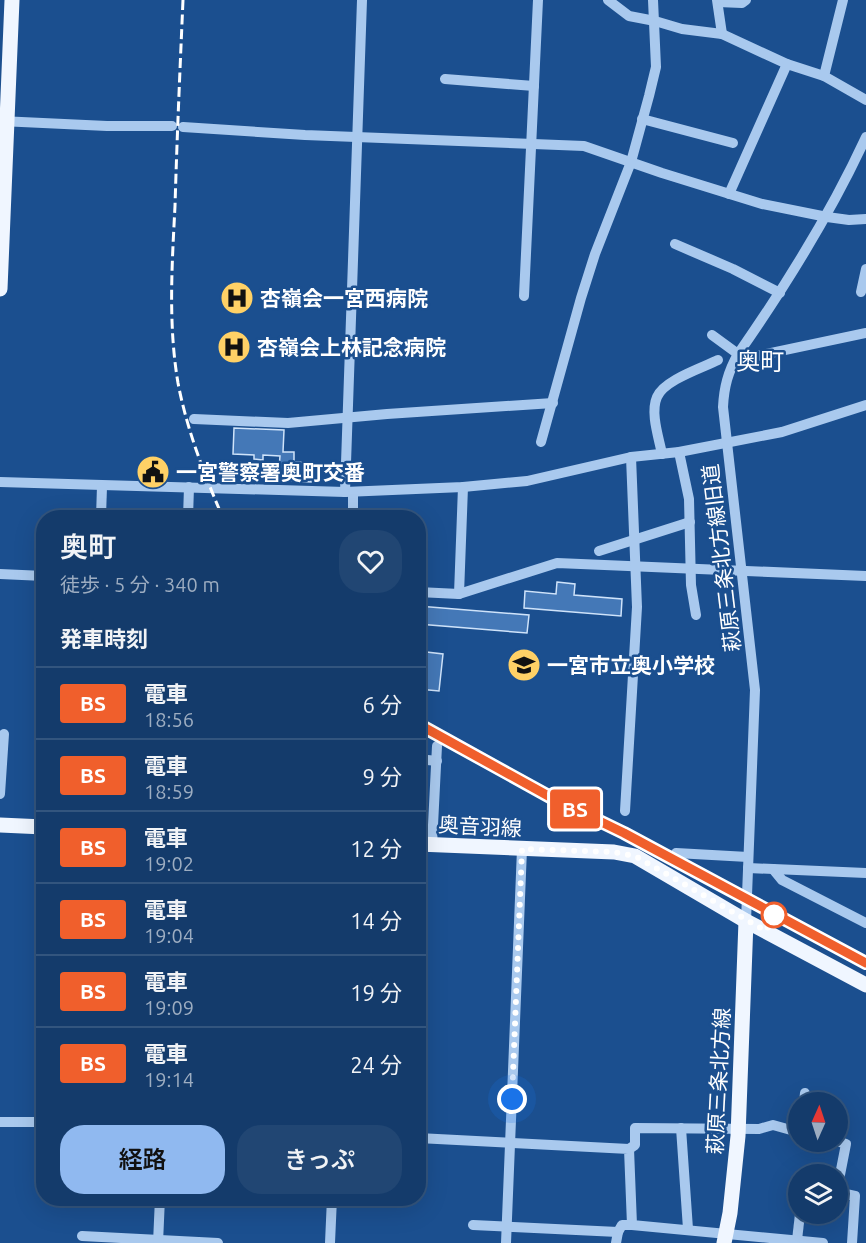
<!DOCTYPE html>
<html lang="ja">
<meta charset="utf-8">
<style>
body{margin:0;font-family:Ubuntu,"Noto Sans JP",sans-serif;background:#214673;color:#f1f3f6;height:100vh;display:flex;flex-direction:column;font-size:22px;white-space:nowrap}
*{box-sizing:border-box;margin:0}
p{font-size:20px;color:#9dadc1}
.icon{flex:none;width:33px;height:33px;fill:none;stroke:currentColor;stroke-width:2;stroke-linecap:round;stroke-linejoin:round}
.map{position:relative;flex:1;overflow:hidden}
.details{position:absolute;left:36px;top:510px;width:390px;height:696px;display:flex;flex-direction:column;background:#143b6b;border-radius:24px;box-shadow:0 6px 24px #0002,0 0 0 2px #33557e}
.details>*{flex:none}
.badge{padding:0 12px;border-radius:4px;font-size:21px;line-height:39px}
.needle{width:39px;rotate:3deg}
.buttons{position:absolute;left:788px;top:1092px;display:grid;gap:12px}
.buttons a{display:grid;place-items:center;width:60px;height:60px;border-radius:50%;background:#143b6b;box-shadow:0 6px 24px #0002,0 0 0 2px #33557e;font-size:30px}
.you{position:absolute;width:30px;height:30px;margin:-15px;border:4px solid #fff;border-radius:50%;background:#1a73e8;box-shadow:0 0 0 9px #1a73e833}
.map>.badge{position:absolute;translate:-50% -50%;box-shadow:0 0 0 3px #fff}
h2{padding:0 24px;font-size:22px;line-height:54px}
.round{display:grid;place-items:center;flex:none;width:63px;height:63px;border-radius:24px;background:#214673}
.overview{display:flex;align-items:center;justify-content:space-between;height:102px;padding:0 24px}
h1{font-size:28px;font-weight:600;line-height:45px}
.button{display:flex;gap:12px;margin-top:auto;padding:12px 24px}
.button a{flex:1;height:69px;border-radius:24px;background:#90b9f0;color:#111;font-size:24px;font-weight:600;line-height:69px;text-align:center}
.button a+a{background:#214673;color:#f1f3f6}
ul{padding:0;list-style:none}
li{display:flex;align-items:center;gap:18px;height:72px;padding:0 24px;border-top:2px solid #33557e}
li div{flex:1}
li b{display:block;font-size:22px}
li em{font-style:normal}
li .badge{min-width:66px;font-weight:700;text-align:center}
.map>svg:first-child{display:block}
.building{fill:#4478b7;stroke:#cfe3fa;stroke-width:1.5}
.lines{fill:none;stroke-linecap:round;stroke-linejoin:round}
.minor{stroke:#a9c9ee;stroke-width:10}
.major{stroke:#f0f6ff;stroke-width:15}
.rail{stroke:#fff;stroke-width:3;stroke-dasharray:10 4.5;stroke-linecap:butt}
.line-casing{stroke:#fff;stroke-width:14}
.line{stroke:#f05f2c;stroke-width:9}
.walk{stroke:#fff;stroke-width:6;stroke-dasharray:0 10.8}
.stop-dot{fill:#fff;stroke:#f05f2c;stroke-width:3}
.labels{text-anchor:middle;dominant-baseline:central;stroke-width:5;stroke-linejoin:round;paint-order:stroke}
.poi-label{font-size:21px;font-weight:bold;fill:#fff;stroke:#1b4f8f;text-anchor:start}
.street-label{font-size:21px;fill:#fff;stroke:#1b4f8f}
.quarter-label{font-size:24px;fill:#fff;stroke:#1b4f8f}
</style>
<div class="map">
<svg width="866" height="1243" viewBox="0 0 866 1243">
<rect width="100%" height="100%" fill="#1b4f8f"/>
<g class="building">
<polygon points="234,428 284,430 283,452 294,452 294,462 312,463 311,482 278,480 280,456 263,455 263,460 254,459 254,455 233,454"/>
<polygon points="557,582 575,584 574,595 622,599 621,616 524,608 525,591 556,594"/>
<polygon points="418,606 529,615 527,633 418,624"/>
<polygon points="418,651 443,654 439,691 418,689"/>
</g>
<g class="lines">
<g class="minor">
<polyline points="608,0 629,16 655,21 682,29 722,34 787,64 824,76 866,100"/>
<polyline points="717,0 722,34"/>
<polyline points="718,2 742,3 746,0"/>
<polyline points="824,76 843,0"/>
<polyline points="445,79 534,86"/>
<polyline points="642,119 733,143"/>
<polyline points="0,121 107,126 172,126"/>
<polyline points="183,127 305,135 584,146 662,173 762,204 827,217 849,220 866,219"/>
<polyline points="729,194 787,64"/>
<polyline points="675,244 733,269 780,293"/>
<polyline points="861,292 866,269"/>
<polyline points="524,296 538,0"/>
<polyline points="712,335 738,354 757,356 866,333"/>
<polyline points="194,419 288,423 387,414 553,403"/>
<polyline points="541,442 581,298 595,254 631,162 649,96 656,67 653,0"/>
<polyline points="679,452 689,499 691,585 696,615"/>
<path d="M 662,454 C 659,438 650,413 657,397 C 664,380 702,368 718,360"/>
<polyline points="0,482 345,492 463,487 527,481 631,457 679,452 782,432 866,405"/>
<polyline points="345,492 362,0"/>
<polyline points="101,518 102,486"/>
<polyline points="188,518 189,487"/>
<polyline points="353,518 353,492"/>
<polyline points="599,551 690,522"/>
<polyline points="0,574 44,576"/>
<polyline points="418,592 459,594 557,563 866,576"/>
<polyline points="459,594 463,487"/>
<polyline points="418,759 437,761"/>
<polyline points="0,794 4,734"/>
<polyline points="625,811 637,607 631,457"/>
<polyline points="432,845 437,746"/>
<polyline points="676,853 748,857"/>
<polyline points="748,868 866,873"/>
<polyline points="773,869 782,880 866,923"/>
<path d="M 746,921 L 755,690 L 723,407 C 724,387 728,372 738,354 C 787,284 830,215 866,137"/>
<polyline points="804,1102 805,1093"/>
<polyline points="0,1122 44,1122"/>
<polyline points="681,1128 688,1229"/>
<polyline points="418,1138 629,1149 632,1225 823,1243"/>
<polyline points="837,1141 846,1144 837,1190"/>
<polyline points="629,1149 635,1145 635,1128 759,1129 773,1125 798,1132"/>
<polyline points="837,1192 855,1196 852,1243"/>
<polyline points="473,1225 618,1232"/>
<polyline points="82,1236 218,1243"/>
<polyline points="797,1240 800,1214"/>
<polyline points="158,1243 160,1198"/>
<polyline points="330,1243 332,1198"/>
<polyline points="506,1243 522,849"/>
<polyline points="616,1243 618,1232 622,1225 632,1225"/>
</g>
<g class="major">
<polyline points="0,289 12,0"/>
<polyline points="0,825 44,827"/>
<polyline points="418,844 614,852 635,856 746,921 866,985"/>
<polyline points="724,1243 730,1213 738,1136 746,921"/>
</g>
<g class="rail">
<path d="M 183,0 C 180,69 177,137 175,206 C 172,265 168,324 178,383 C 187,430 204,474 223,518"/>
<polyline points="418,724 552,798 624,833 674,861 866,963"/>
</g>
</g>
<g class="lines">
<g class="line-casing">
<polyline id="line" points="418,724 552,798 624,833 866,963"/>
</g>
<use href="#line" class="line"/>
<polyline class="walk" points="512,1099 522,849 614,852 635,856 766,931 774,915"/>
</g>
<defs>
<g id="hospital-disc" transform="scale(1.725)"><circle r="9.5" fill="#ffd166" stroke="#1b4f8f"/><path d="M-5-5h3v3.5h4V-5h3V5h-3V1.5h-4V5h-3Z" fill="#111"/></g>
<g id="civic-disc" transform="scale(1.725)"><circle r="9.5" fill="#ffd166" stroke="#1b4f8f"/><path d="M-.6-6.5H3V-4.5H.6V-3L4-1V1h2V6H-6V1h2V-1L-.6-3ZM-1.2 2.5V6h2.4V2.5Z" fill="#111"/></g>
<g id="school-disc" transform="scale(1.725)"><circle r="9.5" fill="#ffd166" stroke="#1b4f8f"/><path d="M0-5L7-2L0 1L-7-2ZM-4 1L0 2.5L4 1V4Q0 6-4 4Z" fill="#111"/></g>
</defs>
<g fill-rule="evenodd">
<use href="#hospital-disc" x="237" y="298"/>
<use href="#hospital-disc" x="234" y="347"/>
<use href="#civic-disc" x="153" y="472"/>
<use href="#school-disc" x="524" y="665"/>
</g>
<circle class="stop-dot" cx="774" cy="915" r="12"/>
<g class="labels">
<g class="poi-label">
<text x="260" y="298">杏嶺会一宮西病院</text>
<text x="257" y="347">杏嶺会上林記念病院</text>
<text x="176" y="472">一宮警察署奥町交番</text>
<text x="547" y="665">一宮市立奥小学校</text>
</g>
<g class="street-label">
<text transform="translate(721 558) rotate(-97)">萩原三条北方線旧道</text>
<text transform="translate(480 826) rotate(3)">奥音羽線</text>
<text transform="translate(718 1081) rotate(-87)">萩原三条北方線</text>
</g>
<g class="quarter-label">
<text x="760" y="361">奥町</text>
</g>
</g>
</svg>
<div class="buttons">
<a><svg class="needle" viewBox="-14 -14 28 28"><path d="M0-13l5 13h-10z" fill="#e53935"/><path d="M0 13l5-13h-10z" fill="#9dadc1"/></svg></a>
<a><svg class="icon" aria-label="layers" viewBox="0 0 24 24"><path d="M12 4l9 5-9 5-9-5zM3 14l9 5 9-5"/></svg></a>
</div>
<div class="you" style="left:512px;top:1099px"></div>
<b class="badge" style="left:575px;top:809px;background:#f05f2c;color:#fff">BS</b>
<section class="details">
<div class="overview"><div><h1>奥町</h1><p>徒歩 · 5 分 · 340 m</p></div><a class="round"><svg class="icon" aria-label="heart" viewBox="0 0 24 24"><path d="M12 20l-8-8c-3-5 5-10 8-4 3-6 11-1 8 4z"/></svg></a></div>
<h2>発車時刻</h2>
<ul>
<li><span class="badge" style="background:#f05f2c;color:#fff">BS</span><div><b>電車</b><p>18:56</p></div><em>6 分</em></li>
<li><span class="badge" style="background:#f05f2c;color:#fff">BS</span><div><b>電車</b><p>18:59</p></div><em>9 分</em></li>
<li><span class="badge" style="background:#f05f2c;color:#fff">BS</span><div><b>電車</b><p>19:02</p></div><em>12 分</em></li>
<li><span class="badge" style="background:#f05f2c;color:#fff">BS</span><div><b>電車</b><p>19:04</p></div><em>14 分</em></li>
<li><span class="badge" style="background:#f05f2c;color:#fff">BS</span><div><b>電車</b><p>19:09</p></div><em>19 分</em></li>
<li><span class="badge" style="background:#f05f2c;color:#fff">BS</span><div><b>電車</b><p>19:14</p></div><em>24 分</em></li>
</ul>
<div class="button"><a>経路</a><a>きっぷ</a></div>
</section>
</div>
